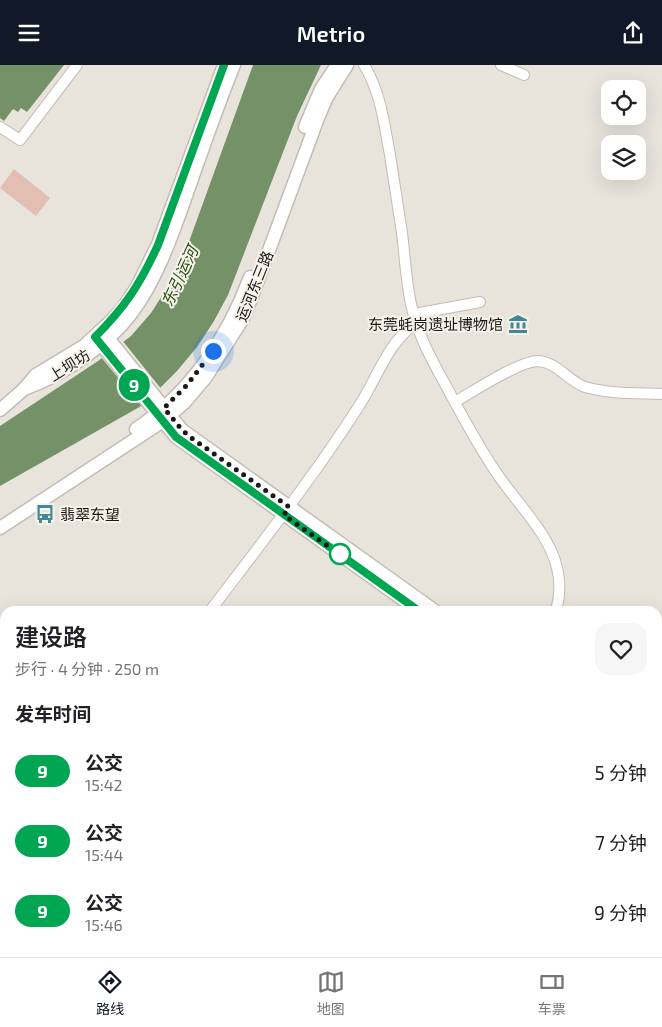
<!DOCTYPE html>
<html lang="zh">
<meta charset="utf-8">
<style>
body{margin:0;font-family:"Exo 2","Noto Sans SC",sans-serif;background:#f6f6f6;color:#202124;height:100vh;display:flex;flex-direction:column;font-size:19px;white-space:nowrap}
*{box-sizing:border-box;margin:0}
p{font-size:16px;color:#757577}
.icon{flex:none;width:28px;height:28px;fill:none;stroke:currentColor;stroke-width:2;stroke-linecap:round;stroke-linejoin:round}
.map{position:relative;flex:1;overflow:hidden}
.side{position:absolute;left:0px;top:541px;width:662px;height:351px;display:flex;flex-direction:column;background:#fff;border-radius:15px 15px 0 0;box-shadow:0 5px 20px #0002}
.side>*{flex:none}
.badge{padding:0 10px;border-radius:16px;font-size:18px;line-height:32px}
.fabs{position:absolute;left:601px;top:15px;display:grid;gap:10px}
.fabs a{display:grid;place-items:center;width:45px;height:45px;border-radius:10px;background:#fff;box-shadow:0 5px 20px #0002;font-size:25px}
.you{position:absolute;width:25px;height:25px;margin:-12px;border:4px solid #fff;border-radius:50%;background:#1a73e8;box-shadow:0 0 0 8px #1a73e833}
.map>.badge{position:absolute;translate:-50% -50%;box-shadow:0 0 0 2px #fff}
h2{padding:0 15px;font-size:19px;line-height:45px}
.round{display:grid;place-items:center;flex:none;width:52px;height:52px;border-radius:15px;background:#f6f6f6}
.overview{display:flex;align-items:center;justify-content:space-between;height:85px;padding:0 15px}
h1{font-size:24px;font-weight:600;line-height:38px}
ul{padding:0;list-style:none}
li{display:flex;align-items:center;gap:15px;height:70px;padding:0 15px}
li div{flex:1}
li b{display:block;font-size:19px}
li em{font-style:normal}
li .badge{min-width:55px;font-weight:700;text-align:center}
header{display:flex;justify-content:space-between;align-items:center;height:65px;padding:0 15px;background:#111827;color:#fff;font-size:22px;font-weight:600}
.menu{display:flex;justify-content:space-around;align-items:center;height:70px;border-top:1px solid #e0e0e0;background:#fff;font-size:14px;color:#757577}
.menu a{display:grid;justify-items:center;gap:2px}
.menu .active{color:#111827}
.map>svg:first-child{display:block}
.green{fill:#e3beb3}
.water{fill:#749168}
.pier{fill:#e8e4dc}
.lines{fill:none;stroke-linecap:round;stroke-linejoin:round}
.canal{stroke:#749168;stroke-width:9}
.minor-casing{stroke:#c1bdb5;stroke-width:12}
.tertiary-casing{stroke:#c1bdb5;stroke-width:15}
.minor{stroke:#fff;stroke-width:10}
.tertiary{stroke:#fff;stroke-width:12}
.line-casing{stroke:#fff;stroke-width:11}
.line{stroke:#00a651;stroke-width:8}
.walk{stroke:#191815;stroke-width:5;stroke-dasharray:0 9}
.stop-dot{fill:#fff;stroke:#00a651;stroke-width:2.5}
.labels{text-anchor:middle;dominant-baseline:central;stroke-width:4;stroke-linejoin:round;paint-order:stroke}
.street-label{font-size:15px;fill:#191815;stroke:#f5f2e9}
.poi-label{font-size:15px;fill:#191815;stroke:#f5f2e9;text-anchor:end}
.water-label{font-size:16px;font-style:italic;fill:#274f14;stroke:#f5f2e9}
</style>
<header><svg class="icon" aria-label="menu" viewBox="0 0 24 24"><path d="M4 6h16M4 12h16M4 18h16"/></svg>Metrio<svg class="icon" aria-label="share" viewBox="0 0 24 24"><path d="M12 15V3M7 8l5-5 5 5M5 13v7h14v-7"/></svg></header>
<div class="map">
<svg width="662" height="892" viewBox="0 0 662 892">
<rect width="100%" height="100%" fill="#e8e4dc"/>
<polygon class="green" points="14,104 50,133 36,151 0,123"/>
<g class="water">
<polygon points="0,0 64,0 27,47 21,43 18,47 13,44 4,56 0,53"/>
<polygon points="253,0 321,0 297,51 228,230 214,256 197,282 177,306 143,340 0,421 0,361 98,296 131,271 151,248 167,223 186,185"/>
</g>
<polygon class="pier" points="122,275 162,325 143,343 100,291"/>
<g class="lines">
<g class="canal">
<polyline points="0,624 5,632"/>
<polyline points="199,888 203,892"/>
</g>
<g class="minor-casing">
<g id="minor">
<path d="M 364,0 C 381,28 384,58 390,90 C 394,116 398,142 402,168 C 405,192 406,216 411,239 C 418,273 436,302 452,332 C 467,360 482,387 500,413 C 529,454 572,490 556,546"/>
<polyline points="501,0 524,10"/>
<polyline points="0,62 20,75 77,0"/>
<polyline points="414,249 480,237"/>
<path d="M 455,337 C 472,327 519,296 538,296 C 557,297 568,316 585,322 C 610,329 636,328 662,329"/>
<path d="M 210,546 C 260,480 312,414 357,344 C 379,311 384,283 416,257"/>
<polyline points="0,587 5,594"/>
<polyline points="0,667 5,675"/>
<polyline points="170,888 174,892"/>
<polyline points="225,888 230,892"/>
<polyline points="416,892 420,888"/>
</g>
</g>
<g class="tertiary-casing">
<g id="tertiary">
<path d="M 224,0 L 158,179 L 137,222 L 123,243 L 112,255 L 84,281 L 36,310 L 24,324 C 61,311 107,281 131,249 C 158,213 172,170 187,128 C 202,85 217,42 234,0"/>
<polyline points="305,62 321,24 337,0"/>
<polyline points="103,267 182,365 435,546"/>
<polyline points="95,272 176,372 419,546"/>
<polyline points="0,345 24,324"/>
<path d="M 136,364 C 190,328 228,272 250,212"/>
<polyline points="0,463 163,356 184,338 206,312 242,255 251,234 318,53 327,32 347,0"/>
<polyline points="658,702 662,705"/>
<polyline points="658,713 662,716"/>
</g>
</g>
<use href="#minor" class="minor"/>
<use href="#tertiary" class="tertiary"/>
</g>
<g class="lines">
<g class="line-casing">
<path id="line" d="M 224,0 L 158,180 C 140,219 126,241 95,272 L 176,372 L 419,546"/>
</g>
<use href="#line" class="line"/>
<polyline class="walk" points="213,286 187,320 164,343 182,365 193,374 289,442 284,450 342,491 340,489"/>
</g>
<defs>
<g id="museum-bare" transform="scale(1.5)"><path d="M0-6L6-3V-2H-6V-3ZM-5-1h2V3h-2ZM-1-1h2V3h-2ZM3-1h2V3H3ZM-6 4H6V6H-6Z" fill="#438895" stroke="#f5f2e9" stroke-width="2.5" paint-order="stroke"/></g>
<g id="bus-bare" transform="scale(1.5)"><path d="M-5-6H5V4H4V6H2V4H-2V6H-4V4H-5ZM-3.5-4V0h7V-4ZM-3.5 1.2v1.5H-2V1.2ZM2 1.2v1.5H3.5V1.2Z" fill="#438895" stroke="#f5f2e9" stroke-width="2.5" paint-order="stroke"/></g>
</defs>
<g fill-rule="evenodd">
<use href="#museum-bare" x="518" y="259"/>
<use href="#bus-bare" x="45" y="449"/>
</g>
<circle class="stop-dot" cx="340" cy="489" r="10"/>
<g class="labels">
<g class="street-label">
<text transform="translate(254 221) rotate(-68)">运河东三路</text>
<text transform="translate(69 300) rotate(-32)">上坝坊</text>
</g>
<g class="poi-label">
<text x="503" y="259">东莞蚝岗遗址博物馆</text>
<text x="60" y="449" text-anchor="start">翡翠东望</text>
</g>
<g class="water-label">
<text transform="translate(179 211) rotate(-65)">东引运河</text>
</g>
</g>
</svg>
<div class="fabs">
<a><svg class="icon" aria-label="locate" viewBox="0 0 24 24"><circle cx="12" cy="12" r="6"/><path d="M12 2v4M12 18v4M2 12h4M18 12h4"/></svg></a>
<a><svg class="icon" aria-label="layers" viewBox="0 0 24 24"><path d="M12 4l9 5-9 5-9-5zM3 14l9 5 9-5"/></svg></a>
</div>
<div class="you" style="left:213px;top:286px"></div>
<b class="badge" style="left:134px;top:320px;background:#00a651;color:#fff">9</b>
<section class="side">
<div class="overview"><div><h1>建设路</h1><p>步行 · 4 分钟 · 250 m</p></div><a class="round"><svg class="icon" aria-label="heart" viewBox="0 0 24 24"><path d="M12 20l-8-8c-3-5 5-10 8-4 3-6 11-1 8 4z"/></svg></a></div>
<h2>发车时间</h2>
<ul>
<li><span class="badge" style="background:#00a651;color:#fff">9</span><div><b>公交</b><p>15:42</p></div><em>5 分钟</em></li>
<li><span class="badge" style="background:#00a651;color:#fff">9</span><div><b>公交</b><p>15:44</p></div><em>7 分钟</em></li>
<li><span class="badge" style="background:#00a651;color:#fff">9</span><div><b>公交</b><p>15:46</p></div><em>9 分钟</em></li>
</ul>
</section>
</div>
<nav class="menu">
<a class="active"><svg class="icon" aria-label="directions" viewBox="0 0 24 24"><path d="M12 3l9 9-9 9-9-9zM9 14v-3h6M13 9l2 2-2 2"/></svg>路线</a>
<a><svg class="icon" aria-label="map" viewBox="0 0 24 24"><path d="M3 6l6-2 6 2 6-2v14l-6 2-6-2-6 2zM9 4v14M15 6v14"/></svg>地图</a>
<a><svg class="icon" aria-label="tickets" viewBox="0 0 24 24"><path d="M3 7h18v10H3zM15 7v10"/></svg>车票</a>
</nav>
